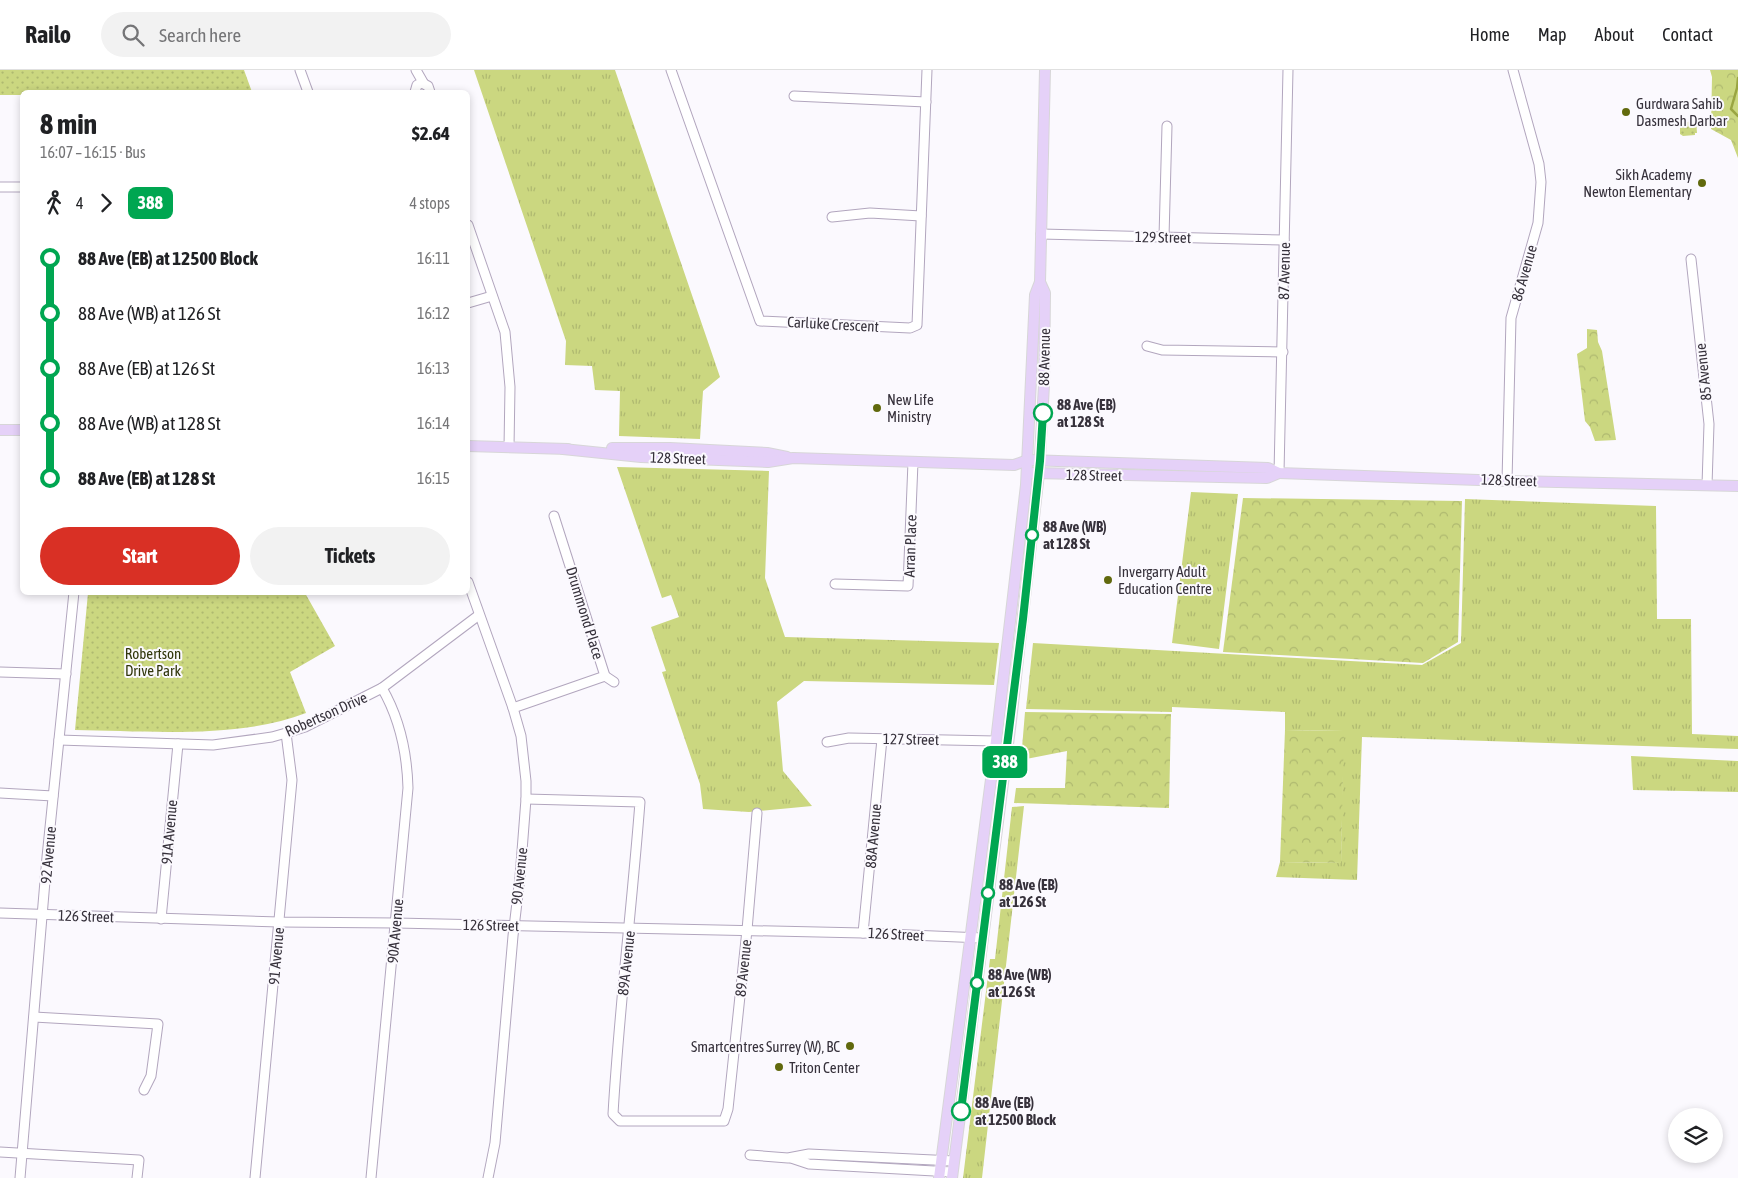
<!DOCTYPE html>
<meta charset="utf-8">
<style>
body{margin:0;font-family:"Asap Condensed",sans-serif;background:#f2f2f2;color:#202124;height:100vh;display:flex;flex-direction:column;font-size:19px;white-space:nowrap}
*{box-sizing:border-box;margin:0}
p{font-size:16px;color:#757577}
.icon{flex:none;width:28px;height:28px;fill:none;stroke:currentColor;stroke-width:2;stroke-linecap:round;stroke-linejoin:round}
.map{position:relative;flex:1;overflow:hidden}
.panel{position:absolute;left:20px;top:20px;width:450px;height:505px;display:flex;flex-direction:column;background:#fff;border-radius:8px;box-shadow:0 2px 8px #0003}
.panel>*{flex:none}
.badge{padding:0 10px;border-radius:8px;font-size:18px;line-height:32px}
.fabs{position:absolute;left:1668px;top:1038px;display:grid;gap:10px}
.fabs a{display:grid;place-items:center;width:55px;height:55px;border-radius:50%;background:#fff;box-shadow:0 2px 8px #0003;font-size:25px}
.map>.badge{position:absolute;translate:-50% -50%;box-shadow:0 0 0 2px #fff}
.legs{display:flex;align-items:center;gap:8px;height:55px;padding:0 20px;font-size:16px}
.legs p{margin-inline-start:auto}
.head{display:flex;align-items:center;justify-content:space-between;height:85px;padding:0 20px}
h1{font-size:28px;font-weight:700;line-height:38px}
.primary-button{display:flex;gap:10px;margin-top:auto;padding:10px 20px}
.primary-button a{flex:1;height:58px;border-radius:30px;background:#d93025;color:#fff;font-size:20px;font-weight:700;line-height:58px;text-align:center}
.primary-button a+a{background:#f2f2f2;color:#202124}
ul{padding:0 20px;list-style:none}
li{display:flex;align-items:center;gap:18px;height:55px;font-size:19px}
li i{display:grid;place-items:center;width:8px;height:100%;margin:0 6px;background:currentColor}
li i::after{content:'';width:12px;height:12px;margin:-6px;border:4px solid;border-radius:50%;background:#fff}
li p{margin-inline-start:auto}
li:first-child i{background:linear-gradient(#0000 50%,currentColor 0)}
li:last-child i{background:linear-gradient(currentColor 50%,#0000 0)}
header{display:flex;align-items:center;gap:30px;box-sizing:border-box;height:70px;padding:0 25px;background:#fff;border-bottom:1px solid #e0e0e0}
header strong{font-size:24px}
nav{display:flex;gap:28px;margin-inline-start:auto;font-size:18px}
.search{width:350px;height:45px;background:#f2f2f2;display:flex;align-items:center;gap:12px;box-sizing:border-box;padding:0 18px;border-radius:28px;color:#757577;font-size:19px}
.map>svg:first-child{display:block}
.grass{fill:url(#grass-tufts)}
.forest{fill:url(#forest-crowns)}
.park{fill:url(#park-dots)}
.lines{fill:none;stroke-linecap:round;stroke-linejoin:round}
.stream{stroke:#9aa542;stroke-width:2.5}
.minor-casing{stroke:#b2a6be;stroke-width:11}
.major-casing{stroke:#d7d6d8;stroke-width:12}
.minor{stroke:#fff;stroke-width:9}
.major{stroke:#e5d1f8;stroke-width:10}
.line-1-casing{stroke:#fff;stroke-width:11}
.line-1{stroke:#00a651;stroke-width:8}
.poi-dot{fill:#61690d;stroke:#fbf9fe;stroke-width:2}
.stop-1-dot{fill:#fff;stroke:#00a651;stroke-width:2.5}
.labels{text-anchor:middle;dominant-baseline:central;stroke-width:4;stroke-linejoin:round;paint-order:stroke}
.poi-label{font-size:15px;fill:#36313b;stroke:#fbf9fe;text-anchor:start}
.street-label{font-size:15px;fill:#36313b;stroke:#fbf9fe}
.stop-label{font-size:15px;font-weight:bold;fill:#36313b;stroke:#fbf9fe;text-anchor:start}
.park-label{font-size:15px;fill:#31360b;stroke:#fbf9fe}
</style>
<header>
<strong>Railo</strong>
<div class="search"><svg class="icon" aria-label="search" viewBox="0 0 24 24"><circle cx="10" cy="10" r="6"/><path d="M15 15l6 6"/></svg>Search here</div>
<nav><a>Home</a><a>Map</a><a>About</a><a>Contact</a></nav>
</header>
<div class="map">
<svg width="1738" height="1108" viewBox="0 0 1738 1108">
<defs>
<pattern id="grass-tufts" width="24" height="20" patternUnits="userSpaceOnUse" patternTransform="scale(1.25)"><rect width="24" height="20" fill="#cbd780"/><path d="M3 7l-1-3M5 7V3M7 7l1-3M15 17l-1-3M17 17v-4M19 17l1-3" fill="none" stroke="#afb970"/></pattern>
<pattern id="forest-crowns" width="20" height="18" patternUnits="userSpaceOnUse" patternTransform="scale(1.25)"><rect width="20" height="18" fill="#cbd780"/><path d="M2 6a3 3 0 1 1 6 0M12 15a3 3 0 1 1 6 0" fill="none" stroke="#afb970"/></pattern>
<pattern id="park-dots" width="8" height="8" patternUnits="userSpaceOnUse" patternTransform="scale(1.25)"><rect width="8" height="8" fill="#cbd780"/><path d="M2 2h.1M6 6h.1" fill="none" stroke="#afb970" stroke-width="1.8" stroke-linecap="round"/></pattern>
</defs>
<rect width="100%" height="100%" fill="#fbf9fe"/>
<g class="grass">
<polygon points="474,0 615,0 720,307 703,321 700,369 619,366 620,321 595,320 592,296 565,295 566,271"/>
<polygon points="617,397 769,401 765,508 785,567 999,573 994,615 804,611 777,632 783,701 812,736 749,742 703,739 700,714 662,602 666,601 651,557 679,547 671,525 662,528"/>
<polygon points="1191,422 1238,424 1219,579 1172,573"/>
<polygon points="1465,429 1656,436 1657,549 1691,549 1692,664 1738,666 1738,679 1362,667 1357,810 1276,807 1280,792 1341,793 1343,661 1285,660 1285,642 1172,637 1172,642 1026,639 1033,573 1422,595 1461,573"/>
<polygon points="1631,686 1738,691 1738,722 1633,720"/>
<polygon points="1024,736 982,1108 963,1108 990,889 995,889 1012,737"/>
</g>
<g class="forest">
<polygon points="1710,0 1738,0 1738,88 1731,70 1711,59 1712,7"/>
<polygon points="1587,259 1597,260 1598,272 1602,281 1616,370 1595,371 1590,357 1585,351 1577,284 1587,278"/>
<polygon points="1243,428 1462,431 1458,572 1423,593 1223,582"/>
<polygon points="1025,642 1171,644 1169,738 1014,733 1016,718 1065,718 1067,681 1021,690"/>
<polygon points="1285,660 1344,661 1341,793 1280,792"/>
</g>
<g class="park">
<polygon points="0,0 244,0 252,22 22,22 22,25 0,25"/>
<path d="M 1696,50 L 1697,63 L 1695,63 L 1695,65 L 1683,66 L 1680,64 L 1680,58 C 1684,52 1689,51 1696,50 Z"/>
<path d="M 88,523 L 305,523 L 335,576 L 290,602 L 306,643 C 240,669 146,661 75,660 Z"/>
</g>
<g class="lines">
<polyline class="stream" points="1738,8 1737,18 1731,39 1738,46"/>
<g class="minor-casing">
<g id="minor">
<polyline points="300,0 308,22"/>
<polyline points="416,0 424,14"/>
<polyline points="671,0 760,251 910,258 917,255 927,0"/>
<polyline points="415,22 417,15 422,13 428,16 430,22"/>
<polyline points="794,26 926,32"/>
<polyline points="0,117 20,117"/>
<polyline points="832,147 870,143 921,146"/>
<polyline points="468,155 505,262 510,317 509,377"/>
<polyline points="1041,164 1284,170"/>
<polyline points="1164,167 1167,56"/>
<polyline points="1691,189 1709,354 1707,415"/>
<polyline points="468,233 492,226"/>
<polyline points="1147,276 1162,280 1283,282"/>
<polyline points="1279,403 1288,0"/>
<polyline points="1507,411 1511,248 1538,153 1541,112 1539,94 1513,0"/>
<polyline points="468,512 513,638 521,666 526,711 526,729 520,807 513,866 495,1073 488,1108"/>
<polyline points="835,514 908,516 913,392"/>
<polyline points="0,602 66,604"/>
<polyline points="605,606 614,612"/>
<polyline points="513,638 605,606 554,446"/>
<polyline points="59,670 213,675 272,667 286,663 305,657 382,618 479,545"/>
<polyline points="827,672 849,668 996,671"/>
<polyline points="0,723 53,726"/>
<path d="M 526,729 L 640,732 C 632,836 619,940 613,1044 L 620,1051 L 724,1051 L 728,1039 L 747,860 L 757,743"/>
<polyline points="0,843 279,852 396,853 863,863 982,868"/>
<polyline points="161,849 178,674"/>
<polyline points="863,863 882,669"/>
<polyline points="34,947 158,954 151,1006 144,1020"/>
<polyline points="0,1082 139,1090 137,1108"/>
<polyline points="750,1085 788,1088 809,1084 954,1091"/>
<polyline points="791,1088 809,1094 952,1102"/>
<polyline points="20,1108 47,787 74,522"/>
<polyline points="255,1108 292,710 286,663"/>
<path d="M 371,1108 L 408,718 C 407,683 400,649 382,618"/>
</g>
</g>
<g class="major-casing">
<g id="major">
<polyline points="0,360 22,360"/>
<polyline points="468,376 568,379"/>
<polyline points="612,378 670,378 767,383 787,387"/>
<polyline points="563,379 641,387 768,392 793,388 1014,395 1028,390 1268,398 1279,403 1507,411 1738,416"/>
<polyline points="1033,403 1267,408 1279,403"/>
<polyline points="939,1108 996,671 1026,415 1035,225 1040,212 1045,0"/>
<polyline points="952,1108 1011,651 1039,403 1044,315 1045,223 1040,212"/>
</g>
</g>
<use href="#minor" class="minor"/>
<use href="#major" class="major"/>
</g>
<g class="lines">
<g class="line-1-casing">
<polyline id="line-1" points="961,1041 1023,549 1040,391 1043,343"/>
</g>
<use href="#line-1" class="line-1"/>
</g>
<g class="poi-dot">
<circle cx="1626" cy="42" r="5"/>
<circle cx="1702" cy="113" r="5"/>
<circle cx="877" cy="338" r="5"/>
<circle cx="1108" cy="510" r="5"/>
<circle cx="850" cy="976" r="5"/>
<circle cx="779" cy="997" r="5"/>
</g>
<g class="stop-1-dot">
<circle cx="1043" cy="343" r="9"/>
<circle cx="1032" cy="465" r="6"/>
<circle cx="988" cy="823" r="6"/>
<circle cx="977" cy="913" r="6"/>
<circle cx="961" cy="1041" r="9"/>
</g>
<g class="labels">
<g class="poi-label">
<text x="1636" y="33">Gurdwara Sahib<tspan x="1636" dy="17">Dasmesh Darbar</tspan></text>
<text x="1692" y="104" text-anchor="end">Sikh Academy<tspan x="1692" dy="17">Newton Elementary</tspan></text>
<text x="887" y="329">New Life<tspan x="887" dy="17">Ministry</tspan></text>
<text x="1118" y="501">Invergarry Adult<tspan x="1118" dy="17">Education Centre</tspan></text>
<text x="840" y="976" text-anchor="end">Smartcentres Surrey (W), BC</text>
<text x="789" y="997">Triton Center</text>
</g>
<g class="street-label">
<text transform="translate(1163 167) rotate(1)">129 Street</text>
<text transform="translate(1284 201) rotate(-89)">87 Avenue</text>
<text transform="translate(1524 203) rotate(-74)">86 Avenue</text>
<text transform="translate(833 254) rotate(3)">Carluke Crescent</text>
<text transform="translate(1044 287) rotate(-89)">88 Avenue</text>
<text transform="translate(1703 302) rotate(-96)">85 Avenue</text>
<text transform="translate(678 388) rotate(2)">128 Street</text>
<text transform="translate(1094 405) rotate(1)">128 Street</text>
<text transform="translate(1509 410) rotate(2)">128 Street</text>
<text transform="translate(910 476) rotate(-88)">Arran Place</text>
<text transform="translate(585 543) rotate(73)">Drummond Place</text>
<text transform="translate(326 644) rotate(-24)">Robertson Drive</text>
<text transform="translate(911 669) rotate(1)">127 Street</text>
<text transform="translate(169 762) rotate(-85)">91A Avenue</text>
<text transform="translate(873 766) rotate(-85)">88A Avenue</text>
<text transform="translate(48 785) rotate(-85)">92 Avenue</text>
<text transform="translate(519 806) rotate(-84)">90 Avenue</text>
<text transform="translate(86 846) rotate(2)">126 Street</text>
<text transform="translate(491 855) rotate(1)">126 Street</text>
<text transform="translate(395 861) rotate(-85)">90A Avenue</text>
<text transform="translate(896 864) rotate(3)">126 Street</text>
<text transform="translate(276 886) rotate(-85)">91 Avenue</text>
<text transform="translate(626 893) rotate(-84)">89A Avenue</text>
<text transform="translate(743 898) rotate(-84)">89 Avenue</text>
</g>
<g class="stop-label">
<text x="1057" y="334">88 Ave (EB)<tspan x="1057" dy="17">at 128 St</tspan></text>
<text x="1043" y="456">88 Ave (WB)<tspan x="1043" dy="17">at 128 St</tspan></text>
<text x="999" y="814">88 Ave (EB)<tspan x="999" dy="17">at 126 St</tspan></text>
<text x="988" y="904">88 Ave (WB)<tspan x="988" dy="17">at 126 St</tspan></text>
<text x="975" y="1032">88 Ave (EB)<tspan x="975" dy="17">at 12500 Block</tspan></text>
</g>
<g class="park-label">
<text x="153" y="583">Robertson<tspan x="153" dy="17">Drive Park</tspan></text>
</g>
</g>
</svg>
<div class="fabs">
<a><svg class="icon" aria-label="layers" viewBox="0 0 24 24"><path d="M12 4l9 5-9 5-9-5zM3 14l9 5 9-5"/></svg></a>
</div>
<b class="badge" style="left:1005px;top:692px;background:#00a651;color:#fff">388</b>
<section class="panel">
<div class="head"><div><h1>8 min</h1><p>16:07 – 16:15 · Bus</p></div><b>$2.64</b></div>
<div class="legs"><svg class="icon" aria-label="walk" viewBox="0 0 24 24"><circle cx="13" cy="4" r="2"/><path d="M13 8l-2 6 4 7M11 14l-3 7M7 12l3-4h3l4 4"/></svg>4<svg class="icon" aria-label="forward" viewBox="0 0 24 24"><path d="M9 5l7 7-7 7"/></svg><b class="badge" style="background:#00a651;color:#fff">388</b><p>4 stops</p></div>
<ul>
<li><i style="color:#00a651"></i><b>88 Ave (EB) at 12500 Block</b><p>16:11</p></li>
<li><i style="color:#00a651"></i><span>88 Ave (WB) at 126 St</span><p>16:12</p></li>
<li><i style="color:#00a651"></i><span>88 Ave (EB) at 126 St</span><p>16:13</p></li>
<li><i style="color:#00a651"></i><span>88 Ave (WB) at 128 St</span><p>16:14</p></li>
<li><i style="color:#00a651"></i><b>88 Ave (EB) at 128 St</b><p>16:15</p></li>
</ul>
<div class="primary-button"><a>Start</a><a>Tickets</a></div>
</section>
</div>
